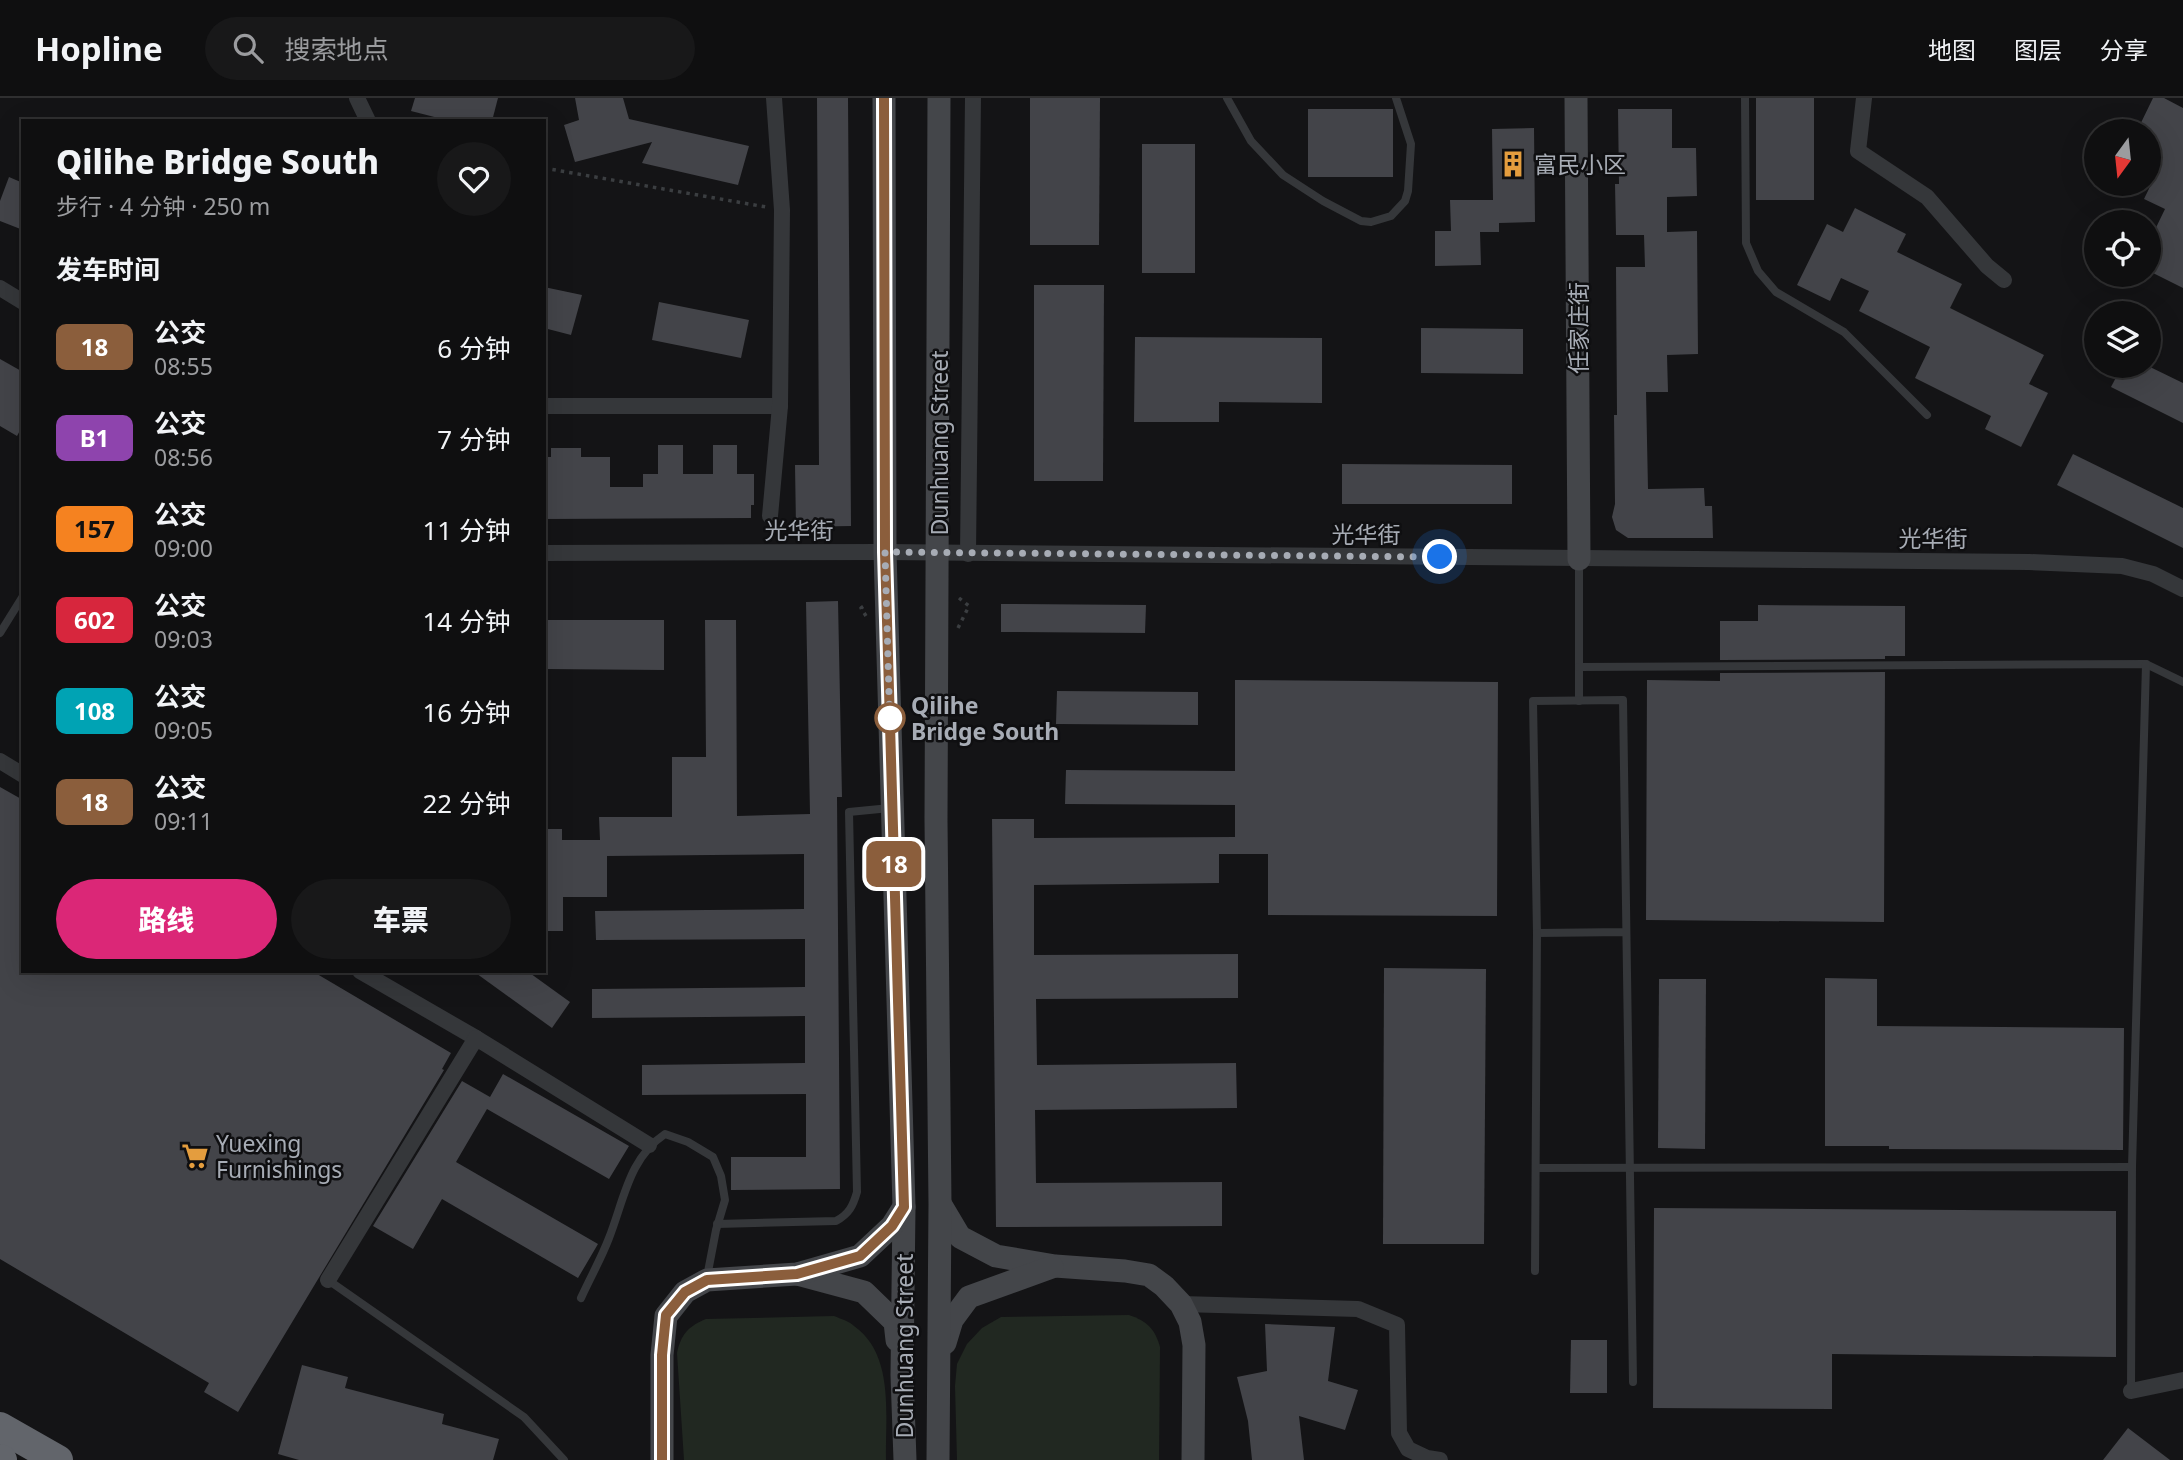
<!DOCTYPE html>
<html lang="zh">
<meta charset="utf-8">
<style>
body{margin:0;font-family:"Noto Sans","Noto Sans SC",sans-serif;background:#181819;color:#f1f3f6;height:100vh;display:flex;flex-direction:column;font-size:26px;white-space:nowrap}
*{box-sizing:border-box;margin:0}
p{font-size:23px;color:#9b9c9f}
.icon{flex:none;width:38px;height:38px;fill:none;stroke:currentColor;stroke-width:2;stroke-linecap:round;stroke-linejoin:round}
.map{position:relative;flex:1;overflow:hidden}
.sheet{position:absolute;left:21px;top:21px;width:525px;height:854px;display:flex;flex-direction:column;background:#0f0f10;border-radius:0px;box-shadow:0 7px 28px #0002,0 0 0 2px #2f2f30}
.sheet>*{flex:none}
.badge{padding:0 14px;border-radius:10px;font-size:24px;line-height:46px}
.needle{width:46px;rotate:195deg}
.tools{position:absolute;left:2084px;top:21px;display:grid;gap:14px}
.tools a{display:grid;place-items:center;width:77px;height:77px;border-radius:50%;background:#0f0f10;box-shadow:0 7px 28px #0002,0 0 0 2px #2f2f30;font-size:35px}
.you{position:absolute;width:35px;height:35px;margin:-18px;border:5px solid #fff;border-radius:50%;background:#1a73e8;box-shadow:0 0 0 10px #1a73e833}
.map>.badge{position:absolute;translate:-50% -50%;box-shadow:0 0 0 4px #fff}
h2{padding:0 35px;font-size:26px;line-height:63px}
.round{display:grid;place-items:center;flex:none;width:74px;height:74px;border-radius:37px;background:#181819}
.overview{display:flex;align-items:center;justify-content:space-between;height:119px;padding:0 35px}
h1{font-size:33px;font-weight:800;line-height:52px}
.action{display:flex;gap:14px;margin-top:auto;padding:14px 35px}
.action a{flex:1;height:80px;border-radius:42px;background:#db2777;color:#fff;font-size:28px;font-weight:800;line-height:80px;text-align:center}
.action a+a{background:#181819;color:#f1f3f6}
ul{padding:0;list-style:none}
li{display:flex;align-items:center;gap:21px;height:91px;padding:0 35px}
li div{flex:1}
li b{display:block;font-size:26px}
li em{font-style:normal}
li .badge{min-width:77px;font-weight:700;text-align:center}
header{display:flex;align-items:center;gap:42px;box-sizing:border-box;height:98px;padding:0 35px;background:#0f0f10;border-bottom:2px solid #2f2f30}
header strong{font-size:33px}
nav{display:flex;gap:38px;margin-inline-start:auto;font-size:24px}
.search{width:490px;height:63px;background:#181819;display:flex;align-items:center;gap:18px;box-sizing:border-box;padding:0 24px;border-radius:38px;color:#9b9c9f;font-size:26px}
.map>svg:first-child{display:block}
.green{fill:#212821}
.building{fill:#434449}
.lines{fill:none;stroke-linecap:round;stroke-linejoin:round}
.path{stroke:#3b3e41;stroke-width:3.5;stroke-dasharray:3.5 5;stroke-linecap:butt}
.lane{stroke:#35373a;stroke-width:8}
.street{stroke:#35373a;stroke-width:16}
.secondary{stroke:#44464a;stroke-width:23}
.highway{stroke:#62656b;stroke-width:30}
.line-casing{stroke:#fff;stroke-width:16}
.line{stroke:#8b5e3c;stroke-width:10}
.walk{stroke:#a7acb5;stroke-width:7;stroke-dasharray:0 12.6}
.stop-dot{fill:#fff;stroke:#8b5e3c;stroke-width:3.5}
.labels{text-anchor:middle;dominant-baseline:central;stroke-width:5;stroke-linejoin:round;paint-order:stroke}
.poi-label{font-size:23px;fill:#a7acb5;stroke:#0f0f11;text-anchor:start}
.street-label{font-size:23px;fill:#a7acb5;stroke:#0f0f11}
.stop-label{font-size:23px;font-weight:bold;fill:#a7acb5;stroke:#0f0f11;text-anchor:start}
</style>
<header>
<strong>Hopline</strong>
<div class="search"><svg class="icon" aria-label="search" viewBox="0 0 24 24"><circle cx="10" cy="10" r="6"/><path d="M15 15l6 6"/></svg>搜索地点</div>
<nav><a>地图</a><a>图层</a><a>分享</a></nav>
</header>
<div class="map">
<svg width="2183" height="1362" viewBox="0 0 2183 1362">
<rect width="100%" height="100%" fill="#141416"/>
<g class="green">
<path d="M 1129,1217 C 1147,1223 1155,1231 1160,1249 L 1159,1362 L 957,1362 L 955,1288 L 957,1266 L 967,1246 L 982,1230 L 1001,1219 Z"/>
<path d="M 834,1218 C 841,1221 849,1223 854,1228 C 895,1257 885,1318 886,1362 L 684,1362 L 677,1255 C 681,1236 689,1228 706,1221 Z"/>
</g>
<g class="building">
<polygon points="415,0 498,0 492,23 450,23 411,13"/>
<polygon points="575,0 623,0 629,21 749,48 738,87 642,65 652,44 575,64 564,27 579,22"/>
<polygon points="817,0 848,0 851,428 796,429 795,367 819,367"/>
<polygon points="1030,0 1100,0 1099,147 1030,147"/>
<rect x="1756" y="0" width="58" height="102"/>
<polygon points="2153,0 2164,0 2183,10 2183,190 2149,173 2149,144 2165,111 2144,101 2161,66 2149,60 2149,33 2137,33"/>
<rect x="1308" y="11" width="85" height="68"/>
<polygon points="1618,11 1672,11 1672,50 1696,50 1697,98 1667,99 1667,134 1697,133 1698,256 1667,257 1668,294 1646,294 1648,391 1704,390 1705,408 1712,408 1713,440 1628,440 1616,432 1612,419 1615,406 1614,317 1617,317 1616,169 1645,169 1644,137 1616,137 1615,86 1619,86"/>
<polygon points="1534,30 1535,124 1499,125 1499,134 1480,134 1481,167 1435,168 1435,133 1451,133 1450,102 1493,102 1492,31"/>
<rect x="1142" y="46" width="53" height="129"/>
<polygon points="9,79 23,85 23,132 0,123 0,103"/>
<polygon points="1855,110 1906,136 1897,154 1962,186 1950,210 2044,257 2029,286 2048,295 2021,349 1985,331 1991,318 1915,280 1930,249 1859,213 1869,193 1841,180 1830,203 1797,187 1827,126 1843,134"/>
<polygon points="1034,187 1104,187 1103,383 1034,383"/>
<polygon points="544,189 582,197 571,237 544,230"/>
<polygon points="659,204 749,222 741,260 652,242"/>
<polygon points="1421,230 1523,231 1523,276 1421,275"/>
<polygon points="1135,239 1322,240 1322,305 1219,304 1219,324 1134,324"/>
<polygon points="0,261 23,274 23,327 17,338 0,328"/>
<polygon points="2122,268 2148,268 2183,285 2183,325 2111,289"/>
<polygon points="658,347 683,347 683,376 713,376 713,347 737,347 737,376 754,376 754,407 751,407 751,420 544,421 544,359 551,359 551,350 581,350 581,359 610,359 610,389 643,389 643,376 658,376"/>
<polygon points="2073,356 2183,410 2183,450 2057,387"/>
<polygon points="1342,366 1512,367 1512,406 1342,406"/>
<polygon points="838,503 842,699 837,699 840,1091 731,1092 731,1059 806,1059 806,996 642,997 642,967 805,965 805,918 592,920 592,891 805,889 805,841 596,842 595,813 804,811 804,756 607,758 607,799 563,799 563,833 544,833 544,731 562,731 562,742 600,742 599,719 672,719 672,659 706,659 705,522 736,522 737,718 810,716 806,504"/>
<polygon points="1001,506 1146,507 1145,535 1001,534"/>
<polygon points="1758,507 1905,508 1905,558 1885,558 1885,561 1720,562 1720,523 1758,523"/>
<polygon points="545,522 664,522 664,572 545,571"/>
<polygon points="1885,574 1884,824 1646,822 1647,582 1720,583 1720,575"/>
<polygon points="1235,582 1498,584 1497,818 1268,817 1268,756 1219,756 1219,785 1034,787 1034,857 1238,856 1238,900 1036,901 1037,967 1236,965 1237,1010 1035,1012 1036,1085 1222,1084 1222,1128 996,1129 992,721 1034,721 1034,740 1235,739 1235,707 1065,706 1066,672 1235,673"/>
<polygon points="1057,593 1198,594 1198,627 1056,626"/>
<polygon points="0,689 23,702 23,873 312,873 451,955 442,971 444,972 238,1314 204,1294 209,1285 0,1161"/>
<polygon points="1384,870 1486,871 1484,1146 1383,1146"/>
<polygon points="473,873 527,873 570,904 552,930"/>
<polygon points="1825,880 1877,881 1877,928 2124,930 2123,1052 1889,1051 1889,1048 1825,1048"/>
<polygon points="1659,881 1706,881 1705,1051 1658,1050"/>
<polygon points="503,976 629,1048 609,1081 487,1011 456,1064 598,1146 578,1180 442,1101 413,1151 373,1128 462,983 490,999"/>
<polygon points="1654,1110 2116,1113 2116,1259 1832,1256 1832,1311 1653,1310"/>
<polygon points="1265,1226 1335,1229 1328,1283 1358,1292 1345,1332 1299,1318 1304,1362 1252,1362 1248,1323 1237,1279 1267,1273"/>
<polygon points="1571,1242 1607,1242 1607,1295 1570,1295"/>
<polygon points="302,1267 348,1279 345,1290 444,1316 442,1326 499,1341 493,1362 299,1362 278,1356"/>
<polygon points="2128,1330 2170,1362 2103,1362"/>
</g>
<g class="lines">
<g class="path">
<polyline points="544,70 766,109"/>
<polyline points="866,518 861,510 867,506"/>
<polyline points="958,530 969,508 959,500"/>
</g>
<g class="lane">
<polyline points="1227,0 1251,43 1283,77 1323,103 1361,123 1371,124 1391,118 1405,103 1408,93 1411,46 1396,0"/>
<polyline points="1745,0 1746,145 1758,173 1776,194 1844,234 1927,317"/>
<polyline points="1579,464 1579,603"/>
<polyline points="0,535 23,498"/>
<polyline points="1579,569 2146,566 2183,584"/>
<polyline points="1626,834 1537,835 1533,603 1623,602 1633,1284"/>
<polyline points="1536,1070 2132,1069"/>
<path d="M 717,1126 L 836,1123 C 849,1116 853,1108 857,1094 L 849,714 L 890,710"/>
<polyline points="1535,1173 1537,835"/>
<polyline points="328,1182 524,1319 564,1362"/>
<path d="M 581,1200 C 590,1180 601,1161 609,1140 C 624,1102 629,1060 665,1036 L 688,1044 L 713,1059 L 721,1078 L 725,1102 L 716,1132 L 707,1179"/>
<polyline points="2131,1293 2132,1069 2146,566"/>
</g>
<g class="street">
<polyline points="357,0 368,23"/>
<polyline points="1864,0 1858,53 1927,99 1987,168 2004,182"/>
<polyline points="0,190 23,204"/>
<polyline points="544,308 780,308"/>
<polyline points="770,418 780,308 782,112 774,0"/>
<polyline points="544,455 885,454 2029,464 2122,468 2153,476 2183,491"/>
<polyline points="968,456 973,0"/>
<polyline points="0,663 23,677"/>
<polyline points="360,873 476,940"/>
<polyline points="328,1182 476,940 649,1047"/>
<polyline points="1181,1206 1358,1211 1397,1227 1399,1335 1408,1351 1427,1360 1440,1362"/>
<polyline points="2131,1293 2183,1282"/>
</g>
<g class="secondary">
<polyline points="884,0 885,454 904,1109 902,1277 905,1362"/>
<polyline points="1576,0 1579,461"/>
<polyline points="941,1107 960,1139 996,1158 1055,1168 1125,1173 1149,1177 1164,1188 1181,1206 1190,1224 1194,1247 1193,1362"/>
<polyline points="797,1176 864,1194 895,1224 897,1242"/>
<polyline points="945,1245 952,1222 969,1199 1052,1169"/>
<polyline points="662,1362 662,1257 666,1218 685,1194 707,1182 797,1176 860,1158 892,1128 904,1109"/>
<polyline points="938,1362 940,1106 936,722 939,0"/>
</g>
<g class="highway">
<polyline points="0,1329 58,1362"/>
<polyline points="0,1361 2,1362"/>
</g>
</g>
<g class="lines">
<g class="line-casing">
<polyline id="line" points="662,1362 662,1257 666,1217 685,1194 707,1182 797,1176 860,1158 892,1128 904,1109 885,454 884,0"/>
</g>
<use href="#line" class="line"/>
<polyline class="walk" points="890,620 890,632 885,454 1440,459"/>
</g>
<defs>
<g id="building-bare" transform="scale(2.1)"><path d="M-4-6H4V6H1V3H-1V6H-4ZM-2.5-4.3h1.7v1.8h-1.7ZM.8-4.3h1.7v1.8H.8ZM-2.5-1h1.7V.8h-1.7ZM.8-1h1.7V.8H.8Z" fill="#e49d3e" stroke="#0f0f11" stroke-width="2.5" paint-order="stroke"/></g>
<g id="supermarket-bare" transform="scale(2.1)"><path d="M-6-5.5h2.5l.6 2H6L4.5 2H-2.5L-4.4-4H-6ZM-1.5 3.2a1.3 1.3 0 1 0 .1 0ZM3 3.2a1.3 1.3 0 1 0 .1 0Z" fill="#e49d3e" stroke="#0f0f11" stroke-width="2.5" paint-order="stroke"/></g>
</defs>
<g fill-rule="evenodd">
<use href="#building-bare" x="1513" y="66"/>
<use href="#supermarket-bare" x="195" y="1058"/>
</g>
<circle class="stop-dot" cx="890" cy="620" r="14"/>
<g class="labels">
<g class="poi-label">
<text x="1534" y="66">富民小区</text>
<text x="216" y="1045">Yuexing<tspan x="216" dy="26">Furnishings</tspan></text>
</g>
<g class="street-label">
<text transform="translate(1578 230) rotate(-90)">任家庄街</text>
<text transform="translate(939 345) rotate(-90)">Dunhuang Street</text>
<text x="799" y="432">光华街</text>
<text x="1366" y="436">光华街</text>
<text x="1933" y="440">光华街</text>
<text transform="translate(904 1248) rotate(-90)">Dunhuang Street</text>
</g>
<g class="stop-label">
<text x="911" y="607">Qilihe<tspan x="911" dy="26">Bridge South</tspan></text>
</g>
</g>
</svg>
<div class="tools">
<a><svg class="needle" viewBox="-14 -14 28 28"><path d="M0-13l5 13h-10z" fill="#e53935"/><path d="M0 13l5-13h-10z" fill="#9b9c9f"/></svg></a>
<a><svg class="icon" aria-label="locate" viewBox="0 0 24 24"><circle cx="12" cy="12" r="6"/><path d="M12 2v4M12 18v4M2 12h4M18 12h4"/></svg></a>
<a><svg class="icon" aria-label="layers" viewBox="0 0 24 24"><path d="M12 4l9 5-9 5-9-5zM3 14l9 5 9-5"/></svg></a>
</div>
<div class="you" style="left:1440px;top:459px"></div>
<b class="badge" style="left:894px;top:766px;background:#8b5e3c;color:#fff">18</b>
<section class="sheet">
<div class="overview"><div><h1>Qilihe Bridge South</h1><p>步行 · 4 分钟 · 250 m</p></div><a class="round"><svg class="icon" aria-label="heart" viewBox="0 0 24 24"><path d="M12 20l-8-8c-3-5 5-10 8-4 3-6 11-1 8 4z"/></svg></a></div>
<h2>发车时间</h2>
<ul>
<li><span class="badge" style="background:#8b5e3c;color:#fff">18</span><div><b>公交</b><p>08:55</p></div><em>6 分钟</em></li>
<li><span class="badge" style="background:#8e44ad;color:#fff">B1</span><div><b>公交</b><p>08:56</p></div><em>7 分钟</em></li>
<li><span class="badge" style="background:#f58220;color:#111">157</span><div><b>公交</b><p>09:00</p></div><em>11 分钟</em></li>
<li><span class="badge" style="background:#d7263d;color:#fff">602</span><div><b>公交</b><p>09:03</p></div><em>14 分钟</em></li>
<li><span class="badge" style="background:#00a3b4;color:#fff">108</span><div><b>公交</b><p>09:05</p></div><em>16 分钟</em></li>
<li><span class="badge" style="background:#8b5e3c;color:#fff">18</span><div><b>公交</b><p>09:11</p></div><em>22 分钟</em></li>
</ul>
<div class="action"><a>路线</a><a>车票</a></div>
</section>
</div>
